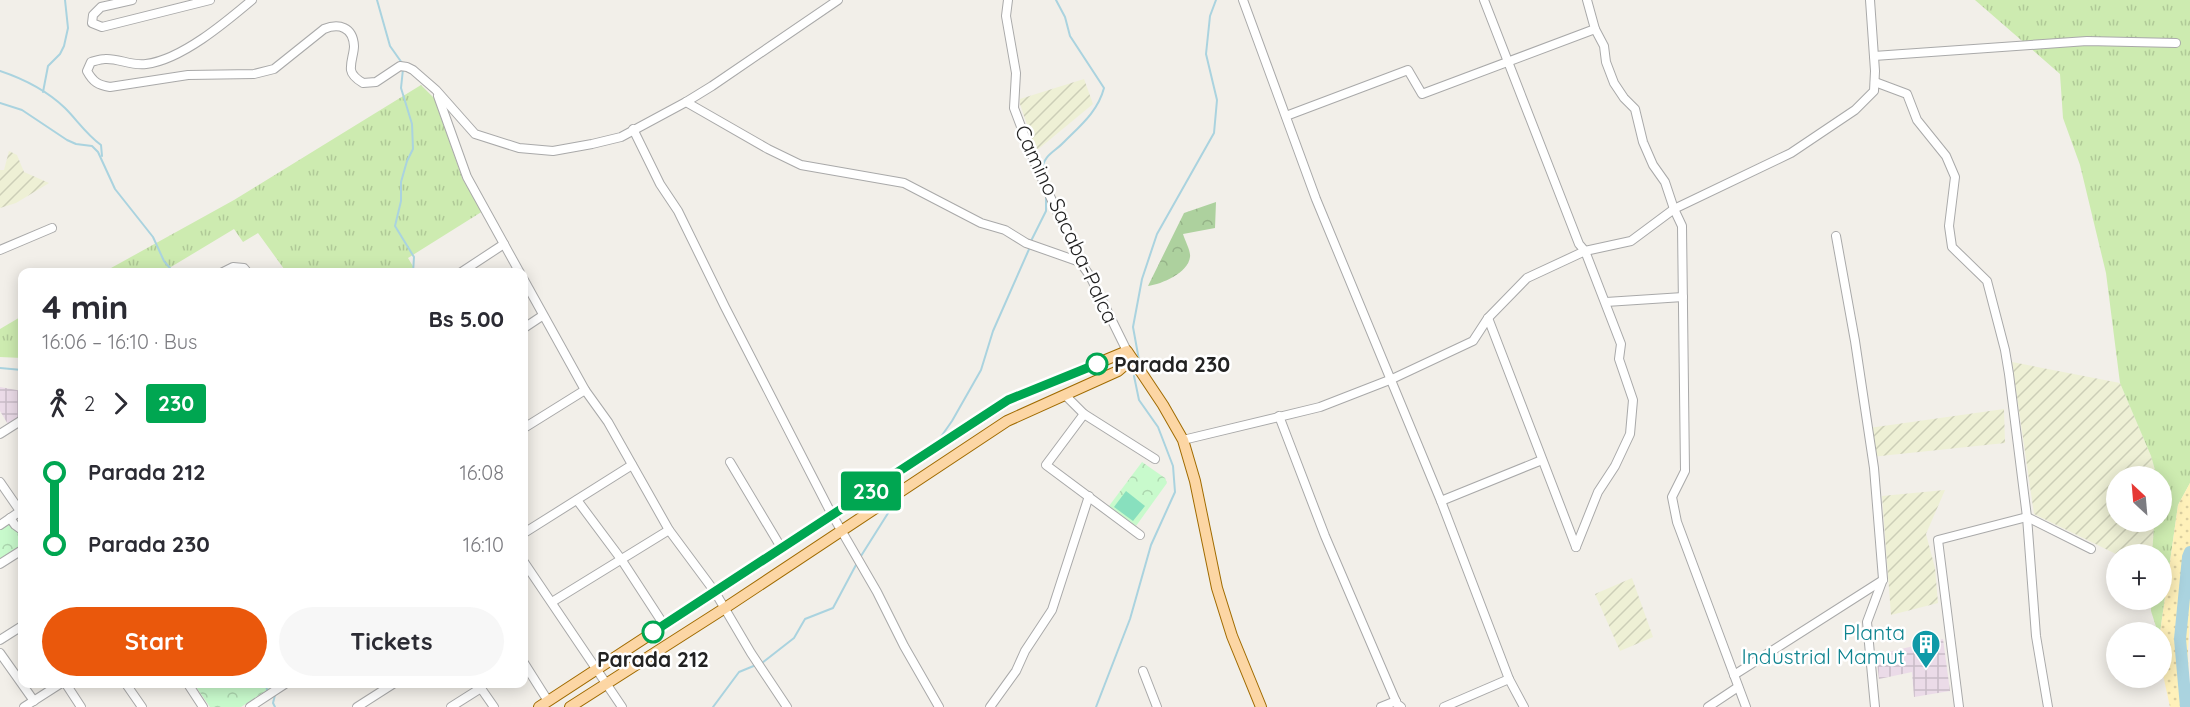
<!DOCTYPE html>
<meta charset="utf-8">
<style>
body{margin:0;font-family:Quicksand,sans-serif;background:#f7f7f7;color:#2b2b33;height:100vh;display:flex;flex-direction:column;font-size:22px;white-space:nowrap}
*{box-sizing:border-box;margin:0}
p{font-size:20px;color:#7c7c81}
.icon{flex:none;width:33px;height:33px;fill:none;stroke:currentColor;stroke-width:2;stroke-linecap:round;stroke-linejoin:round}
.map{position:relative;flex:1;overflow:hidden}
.drawer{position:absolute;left:18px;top:268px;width:510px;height:420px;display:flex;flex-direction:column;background:#fff;border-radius:12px;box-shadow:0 3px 15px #0003}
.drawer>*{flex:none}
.badge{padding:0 12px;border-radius:4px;font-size:21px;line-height:39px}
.needle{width:39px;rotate:334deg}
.controls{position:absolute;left:2106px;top:466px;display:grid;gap:12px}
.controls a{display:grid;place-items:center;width:66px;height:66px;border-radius:50%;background:#fff;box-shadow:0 3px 15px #0003;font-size:30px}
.map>.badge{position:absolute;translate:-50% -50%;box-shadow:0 0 0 3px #fff}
.legs{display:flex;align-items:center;gap:9px;height:66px;padding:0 24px;font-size:20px}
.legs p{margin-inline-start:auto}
.headline{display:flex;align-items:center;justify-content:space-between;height:102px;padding:0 24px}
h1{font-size:33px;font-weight:700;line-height:45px}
.primary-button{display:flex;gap:12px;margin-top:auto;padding:12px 24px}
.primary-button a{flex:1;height:69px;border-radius:36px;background:#ea580c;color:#fff;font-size:24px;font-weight:700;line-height:69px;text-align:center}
.primary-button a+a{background:#f7f7f7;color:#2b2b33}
ul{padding:0 24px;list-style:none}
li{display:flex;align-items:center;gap:21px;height:72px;font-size:22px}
li i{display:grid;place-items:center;width:9px;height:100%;margin:0 8px;background:currentColor}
li i::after{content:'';width:15px;height:15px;margin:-8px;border:4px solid;border-radius:50%;background:#fff}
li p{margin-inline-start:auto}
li:first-child i{background:linear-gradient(#0000 50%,currentColor 0)}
li:last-child i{background:linear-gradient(currentColor 50%,#0000 0)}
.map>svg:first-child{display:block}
.industrial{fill:url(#industrial-grid)}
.farmland{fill:url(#farmland-furrows)}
.grass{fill:url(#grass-tufts)}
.forest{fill:url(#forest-crowns)}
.sand{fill:url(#sand-dots)}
.park{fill:url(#park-crowns)}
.pitch{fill:#88e0be}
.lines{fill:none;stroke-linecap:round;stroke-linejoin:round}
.stream{stroke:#aad3df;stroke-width:2}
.river{stroke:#aad3df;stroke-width:12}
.minor-casing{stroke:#a9a9a9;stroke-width:10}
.major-casing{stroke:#a06b00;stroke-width:12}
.minor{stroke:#fff;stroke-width:8}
.major{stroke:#fcd6a4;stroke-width:10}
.line-1-casing{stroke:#fff;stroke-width:14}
.line-1{stroke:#00a651;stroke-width:9}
.stop-1-dot{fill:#fff;stroke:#00a651;stroke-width:3}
.labels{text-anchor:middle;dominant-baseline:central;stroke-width:5;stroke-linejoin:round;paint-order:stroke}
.street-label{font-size:21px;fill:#222;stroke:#fff}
.stop-label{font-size:21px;font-weight:bold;fill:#222;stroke:#fff;text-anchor:start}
.culture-label{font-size:21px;fill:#0d838f;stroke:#fff;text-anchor:end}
</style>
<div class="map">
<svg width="2190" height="707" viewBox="0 0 2190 707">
<defs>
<pattern id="industrial-grid" width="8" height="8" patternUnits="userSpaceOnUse" patternTransform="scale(1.5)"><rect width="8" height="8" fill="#ebdbe8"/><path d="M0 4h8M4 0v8" fill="none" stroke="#c9bcc7"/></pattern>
<pattern id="farmland-furrows" width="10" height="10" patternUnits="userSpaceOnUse" patternTransform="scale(1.5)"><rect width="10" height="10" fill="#eef0d5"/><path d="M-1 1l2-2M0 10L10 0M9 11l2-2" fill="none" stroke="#ccceb7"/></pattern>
<pattern id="grass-tufts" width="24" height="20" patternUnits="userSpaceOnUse" patternTransform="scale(1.5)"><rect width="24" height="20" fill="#cdebb0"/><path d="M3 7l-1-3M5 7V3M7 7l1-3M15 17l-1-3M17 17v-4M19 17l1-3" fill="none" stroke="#b0c997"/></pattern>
<pattern id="forest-crowns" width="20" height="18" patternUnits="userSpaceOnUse" patternTransform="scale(1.5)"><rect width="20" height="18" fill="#add19e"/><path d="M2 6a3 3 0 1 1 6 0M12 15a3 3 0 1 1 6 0" fill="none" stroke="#95b388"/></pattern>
<pattern id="sand-dots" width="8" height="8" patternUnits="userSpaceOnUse" patternTransform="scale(1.5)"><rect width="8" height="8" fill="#fff1ba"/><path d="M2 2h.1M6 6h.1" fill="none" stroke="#dacea0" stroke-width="1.8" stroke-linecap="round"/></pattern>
<pattern id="park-crowns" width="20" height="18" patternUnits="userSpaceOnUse" patternTransform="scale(1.5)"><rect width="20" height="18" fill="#c8facc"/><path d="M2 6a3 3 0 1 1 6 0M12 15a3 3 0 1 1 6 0" fill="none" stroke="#acd6af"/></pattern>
</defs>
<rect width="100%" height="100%" fill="#f2efe9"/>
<g class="industrial">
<polygon points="0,387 22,391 22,417 9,426 0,411"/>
<polygon points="1943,639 1950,691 1914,697 1912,672 1879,679 1876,655"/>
</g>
<g class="farmland">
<polygon points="1084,79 1093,104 1036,151 1020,104 1020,99"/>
<polygon points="9,151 17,155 24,172 49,183 16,203 0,208 0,170 4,170"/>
<polygon points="2012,362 2120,383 2151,456 2157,477 2116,477 2116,522 2156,522 2154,526 2152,555 2118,555 2034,514"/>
<polygon points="2004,409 2005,443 1871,457 1869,428"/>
<polygon points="1945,490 1926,534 1935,568 1938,603 1891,615 1882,496"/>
<polygon points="1632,578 1653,637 1620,651 1595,594"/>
</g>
<g class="grass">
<polygon points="1975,0 2190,0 2190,483 2178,505 2160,633 2158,633 2151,611 2151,600 2162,600 2162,555 2152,555 2154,526 2156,522 2162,522 2162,512 2165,505 2162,492 2162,477 2157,477 2151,456 2120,383 2106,273 2080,165 2063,118 2060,74"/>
<polygon points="421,85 434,98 463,180 483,211 408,258 417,273 287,273 258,233 243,242 234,229 161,273 102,273 234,200"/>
<polygon points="22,316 22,358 0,357 0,329"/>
</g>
<path class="forest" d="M 1216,202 L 1215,228 L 1183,234 C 1185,241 1191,251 1190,257 C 1188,273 1162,284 1148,286 L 1184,213 Z"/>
<polygon class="sand" points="2190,483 2190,620 2188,651 2190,707 2170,707 2162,670 2162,633 2160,633 2178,505"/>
<g class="park">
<polygon points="1142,462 1165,478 1167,483 1136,526 1109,506"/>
<polygon points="9,523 22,536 22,546 0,561 0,529"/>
<polygon points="194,684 276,684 241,707 210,707"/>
</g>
<polygon class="pitch" points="1126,491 1145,506 1133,521 1114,507"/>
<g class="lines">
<g class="stream">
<polyline points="377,0 390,46 402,63"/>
<polyline points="403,69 401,88 412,124 413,149 407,161 401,182 401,201 395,226 414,257 413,273"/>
<path d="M 0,71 C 24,79 46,90 65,108 C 77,120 86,134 101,145 L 102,156"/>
<polyline points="43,92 48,66 60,54 64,46 68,28 65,0"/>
<polyline points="0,103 22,110 67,140 76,144 92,146 98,152 115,189 153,237 164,261 174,273"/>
<path d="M 1042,170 C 1044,154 1055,152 1065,141 C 1081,125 1098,111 1104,88 L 1070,36 L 1065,17 L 1056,0"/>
<polyline points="1031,241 1046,211 1046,196"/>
<polyline points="1139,360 1133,327 1142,279 1157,234 1214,133 1217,100 1206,54 1210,16 1216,0"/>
<polyline points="0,368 22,370"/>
<polyline points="938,441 952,421 981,370 993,331 1030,247"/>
<polyline points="861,556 890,510"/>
<polyline points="762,663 794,638 805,619 833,608 857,563"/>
<polyline points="265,684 268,692"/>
<polyline points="275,707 273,703 275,695"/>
<polyline points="713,707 739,672 756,665"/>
<polyline points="1096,707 1130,619 1151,545 1175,492 1173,466 1158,427 1139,400 1134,376"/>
</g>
<polyline class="river" points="2186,707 2180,639 2188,557 2190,552"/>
<g class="minor-casing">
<g id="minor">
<polyline points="132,0 101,7 93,15 92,23 102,27 210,0"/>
<path d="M 252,0 C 226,22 181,60 146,64 C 131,66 118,58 105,59 C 101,59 95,61 91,62 L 87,71 C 93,82 98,85 110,87 L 188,75 L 254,74 L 274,69 L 324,29 C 339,23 353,27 354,46 C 354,54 350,62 351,70 C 352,76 358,80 363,83 L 376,82 L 400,66 L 407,67 L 413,70 L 436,90 L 475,134 L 519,148 L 553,151 L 592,144 L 621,137 L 686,102 L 712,86 L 838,0"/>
<polyline points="1008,0 1006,16 1016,73 1014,108 1034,161 1080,262 1090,276 1127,351"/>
<polyline points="1243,0 1316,199 1441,501 1509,679 1524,707"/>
<polyline points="1484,0 1579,244 1585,251 1621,344 1619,359 1633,400 1630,434 1615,466 1598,492 1576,547"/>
<polyline points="1587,0 1595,29 1604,46 1606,62 1614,83 1624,98 1635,109 1643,142 1653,165 1665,182 1674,209 1682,226 1685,471 1672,497 1677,522 1746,707"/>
<polyline points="1874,56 2087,41 2176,43"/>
<polyline points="1875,82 1907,94 1917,120 1946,156 1955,177 1949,226 1952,247 1987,281 2005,350 2009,374 2027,517 2036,636 2048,707"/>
<polyline points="438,96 467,177 520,273"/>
<polyline points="686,102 768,149 801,165 904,183 981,223 1005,230 1026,243 1080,262"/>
<polyline points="1286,116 1408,70 1422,94 1595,29"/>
<polyline points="633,129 660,184 678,211 725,307 830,511 877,592 904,646 939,707"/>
<polyline points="1836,236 1855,341 1874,468 1883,579 1867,622 1875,707"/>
<polyline points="0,250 52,228"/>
<polyline points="221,273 233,267 244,268 248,273"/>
<polyline points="460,273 504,244"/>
<polyline points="524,280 585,390 608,422 669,530 715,592 751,653 787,707"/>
<polyline points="1606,302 1683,297"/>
<polyline points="1488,318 1576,547"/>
<polyline points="524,328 542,316"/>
<polyline points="1065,395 1084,414 1155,459"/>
<polyline points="1084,414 1046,465 1140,535"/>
<polyline points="1279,416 1325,536 1397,704 1401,707"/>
<polyline points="524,428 585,390"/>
<polyline points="0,434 22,420"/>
<polyline points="1183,440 1320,407 1392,379 1473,341 1488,318 1527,278 1585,251 1631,241 1674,209 1791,153 1855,110 1874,91 1875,71 1870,0"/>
<polyline points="730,462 782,549"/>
<polyline points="0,482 20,511"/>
<polyline points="577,500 621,559 664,625"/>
<polyline points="1441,501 1542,460"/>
<polyline points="10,518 15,525 22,530"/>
<polyline points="0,525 22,510"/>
<polyline points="524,533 632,465"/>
<polyline points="524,562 622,707"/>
<polyline points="0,564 22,550"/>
<polyline points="552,602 669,530"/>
<polyline points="0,640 22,626"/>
<polyline points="0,653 34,701"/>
<polyline points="524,663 548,701"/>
<polyline points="1143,671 1157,707"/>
<polyline points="1734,675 1883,580"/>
<polyline points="66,684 81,707"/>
<polyline points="126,684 142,707"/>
<polyline points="188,684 203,707"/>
<polyline points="478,684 494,707"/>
<polyline points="24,707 60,684"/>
<polyline points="250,707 285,684"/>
<polyline points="357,707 393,684"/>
<polyline points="451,707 481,688"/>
<polyline points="990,707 1016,671 1025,651 1052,610 1089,496"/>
<polyline points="1381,707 1396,701"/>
<polyline points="1444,707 1509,679"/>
<polyline points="1708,707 1738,687"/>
<polyline points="1959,707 1938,540 2027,517 2091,549"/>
</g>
</g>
<g class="major-casing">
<g id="major">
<polyline points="539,707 1009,400 1127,351 1163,405 1183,440 1195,481 1217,588 1232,636 1261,707"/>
<polyline points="570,707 725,608 1007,421 1118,371 1132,359"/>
</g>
</g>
<use href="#minor" class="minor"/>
<use href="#major" class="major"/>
</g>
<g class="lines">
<g class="line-1-casing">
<polyline id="line-1" points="653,632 1008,400 1097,364"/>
</g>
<use href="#line-1" class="line-1"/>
</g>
<defs>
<g id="building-pin" transform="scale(1.5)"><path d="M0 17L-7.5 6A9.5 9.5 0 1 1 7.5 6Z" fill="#0f9aa8" stroke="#fff"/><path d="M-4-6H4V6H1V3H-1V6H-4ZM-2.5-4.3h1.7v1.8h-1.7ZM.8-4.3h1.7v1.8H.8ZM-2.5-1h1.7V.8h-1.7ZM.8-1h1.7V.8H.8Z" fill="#fff"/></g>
</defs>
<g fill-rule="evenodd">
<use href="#building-pin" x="1926" y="644"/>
</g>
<g class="stop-1-dot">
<circle cx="1097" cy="364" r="10"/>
<circle cx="653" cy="632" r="10"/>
</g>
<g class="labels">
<g class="street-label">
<text transform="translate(1067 224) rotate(65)">Camino Sacaba-Palca</text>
</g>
<g class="stop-label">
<text x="1114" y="364">Parada 230</text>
<text x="653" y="659" text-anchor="middle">Parada 212</text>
</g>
<g class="culture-label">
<text x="1905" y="632">Planta<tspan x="1905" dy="24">Industrial Mamut</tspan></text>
</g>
</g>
</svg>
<div class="controls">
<a><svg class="needle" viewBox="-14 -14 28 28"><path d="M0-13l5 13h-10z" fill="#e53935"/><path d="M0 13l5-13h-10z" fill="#7c7c81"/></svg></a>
<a>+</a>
<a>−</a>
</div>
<b class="badge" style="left:871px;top:491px;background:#00a651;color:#fff">230</b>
<section class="drawer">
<div class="headline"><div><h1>4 min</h1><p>16:06 – 16:10 · Bus</p></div><b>Bs 5.00</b></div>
<div class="legs"><svg class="icon" aria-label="walk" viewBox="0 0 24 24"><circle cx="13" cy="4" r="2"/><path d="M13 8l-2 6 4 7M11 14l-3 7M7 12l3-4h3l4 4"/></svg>2<svg class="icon" aria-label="forward" viewBox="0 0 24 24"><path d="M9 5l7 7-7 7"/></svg><b class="badge" style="background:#00a651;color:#fff">230</b></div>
<ul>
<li><i style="color:#00a651"></i><b>Parada 212</b><p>16:08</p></li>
<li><i style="color:#00a651"></i><b>Parada 230</b><p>16:10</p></li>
</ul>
<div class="primary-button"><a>Start</a><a>Tickets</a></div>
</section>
</div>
